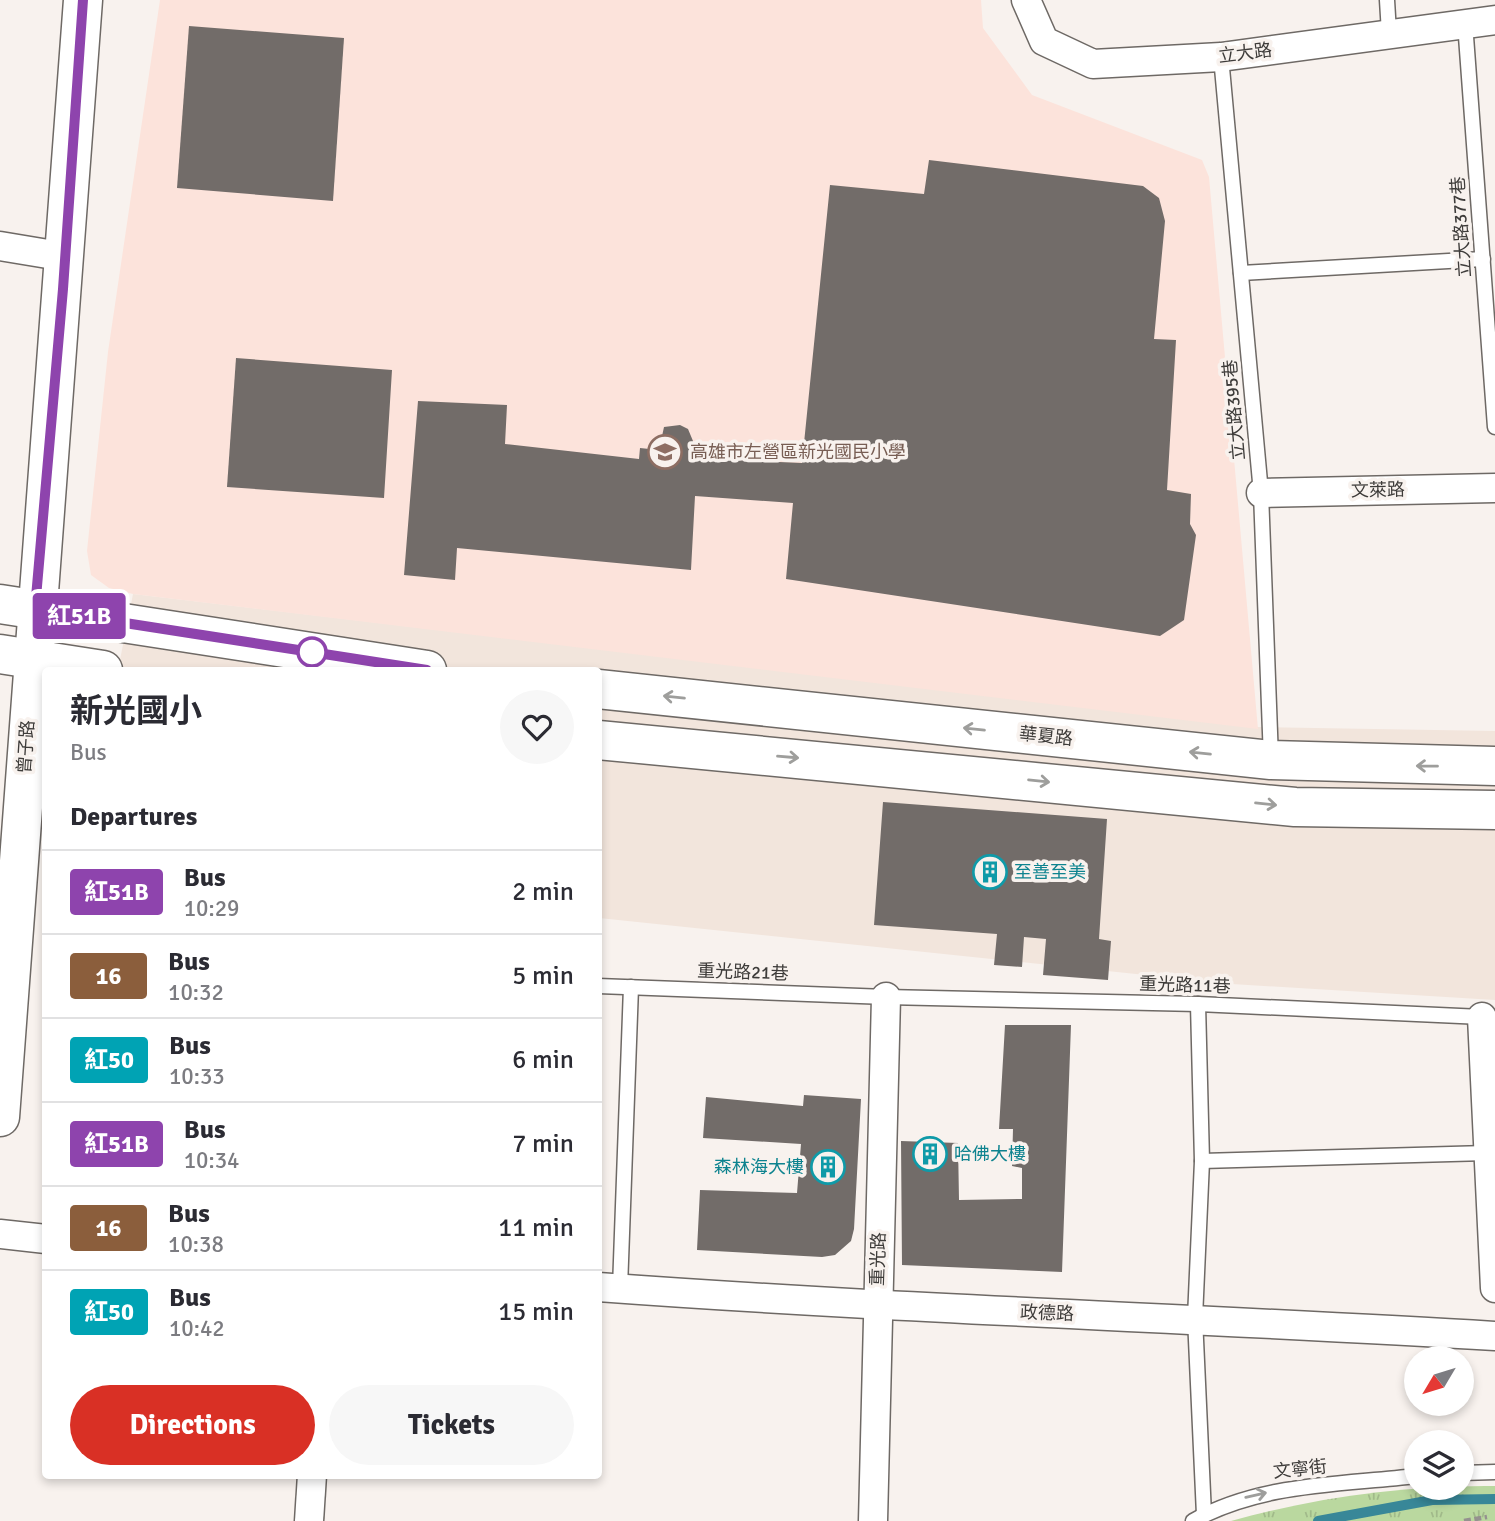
<!DOCTYPE html>
<meta charset="utf-8">
<style>
body{margin:0;font-family:Signika,"Noto Sans TC",sans-serif;background:#f7f7f7;color:#2b2b33;height:100vh;display:flex;flex-direction:column;font-size:26px;white-space:nowrap}
*{box-sizing:border-box;margin:0}
p{font-size:23px;color:#7c7c81}
.icon{flex:none;width:38px;height:38px;fill:none;stroke:currentColor;stroke-width:2;stroke-linecap:round;stroke-linejoin:round}
.map{position:relative;flex:1;overflow:hidden}
.side{position:absolute;left:42px;top:667px;width:560px;height:812px;display:flex;flex-direction:column;background:#fff;border-radius:7px;box-shadow:0 4px 10px #0003}
.side>*{flex:none}
.badge{padding:0 14px;border-radius:5px;font-size:24px;line-height:46px}
.needle{width:46px;rotate:232deg}
.buttons{position:absolute;left:1404px;top:1346px;display:grid;gap:14px}
.buttons a{display:grid;place-items:center;width:70px;height:70px;border-radius:50%;background:#fff;box-shadow:0 4px 10px #0003;font-size:35px}
.map>.badge{position:absolute;translate:-50% -50%;box-shadow:0 0 0 4px #fff}
h2{padding:0 28px;font-size:26px;line-height:63px}
.round{display:grid;place-items:center;flex:none;width:74px;height:74px;border-radius:37px;background:#f7f7f7}
.headline{display:flex;align-items:center;justify-content:space-between;height:119px;padding:0 28px}
h1{font-size:33px;font-weight:700;line-height:52px}
.button{display:flex;gap:14px;margin-top:auto;padding:14px 28px}
.button a{flex:1;height:80px;border-radius:42px;background:#d93025;color:#fff;font-size:28px;font-weight:700;line-height:80px;text-align:center}
.button a+a{background:#f7f7f7;color:#2b2b33}
ul{padding:0;list-style:none}
li{display:flex;align-items:center;gap:21px;height:84px;padding:0 28px;border-top:2px solid #e1e1e2}
li div{flex:1}
li b{display:block;font-size:26px}
li em{font-style:normal}
li .badge{min-width:77px;font-weight:700;text-align:center}
.map>svg:first-child{display:block}
.built{fill:#f2e5dc}
.education{fill:#fce3db}
.park{fill:url(#park-tufts)}
.lines{fill:none;stroke-linecap:round;stroke-linejoin:round}
.stream{stroke:#388798;stroke-width:10}
.building{fill:#726c69}
.lane-casing{stroke:#6e6965;stroke-width:17}
.street-casing{stroke:#6e6965;stroke-width:31}
.secondary-casing{stroke:#6e6965;stroke-width:41}
.path{stroke:#95918f;stroke-width:4.5;stroke-dasharray:7 3.5;stroke-linecap:butt}
.lane{stroke:#fff;stroke-width:14}
.street{stroke:#fff;stroke-width:28}
.secondary{stroke:#fff;stroke-width:38}
.oneway{stroke:#9e9e9c}
.line-casing{stroke:#fff;stroke-width:16}
.line{stroke:#8e44ad;stroke-width:10}
.stop-dot{fill:#fff;stroke:#8e44ad;stroke-width:3.5}
.labels{text-anchor:middle;dominant-baseline:central;stroke-width:7;stroke-linejoin:round;paint-order:stroke}
.street-label{font-size:18px;fill:#3e3c3a;stroke:#f8f2ee}
.education-label{font-size:18px;fill:#785e54;stroke:#f8f2ee;text-anchor:start}
.culture-label{font-size:18px;fill:#0d838f;stroke:#f8f2ee;text-anchor:start}
</style>
<div class="map">
<svg width="1495" height="1521" viewBox="0 0 1495 1521">
<defs>
<pattern id="park-tufts" width="24" height="20" patternUnits="userSpaceOnUse" patternTransform="scale(1.75)"><rect width="24" height="20" fill="#bad89f"/><path d="M3 7l-1-3M5 7V3M7 7l1-3M15 17l-1-3M17 17v-4M19 17l1-3" fill="none" stroke="#a1ba8a"/></pattern>
</defs>
<rect width="100%" height="100%" fill="#f8f2ee"/>
<polygon class="built" points="133,594 1257,727 1495,731 1495,1000 1232,984 599,918 598,670 118,670"/>
<polygon class="education" points="160,0 981,0 983,28 1032,95 1202,160 1209,177 1258,729 133,594 109,588 91,575 87,551 108,352"/>
<path class="park" d="M 1495,1486 L 1495,1521 L 1231,1521 C 1315,1497 1410,1485 1495,1486 Z"/>
<g class="lines">
<polyline class="stream" points="1318,1521 1432,1500 1495,1499"/>
</g>
<g class="building">
<polygon points="189,26 344,38 333,201 177,188"/>
<polygon points="929,160 1143,186 1159,198 1165,221 1154,339 1176,340 1167,490 1191,494 1190,524 1196,535 1184,620 1160,636 786,579 793,503 695,496 691,570 457,548 455,580 404,575 418,401 507,405 505,444 639,459 640,448 659,450 664,427 680,425 688,429 693,441 691,458 802,463 830,185 924,194"/>
<polygon points="236,358 392,370 384,498 227,487"/>
<polygon points="883,802 1107,819 1099,939 1111,941 1108,980 1043,975 1046,939 1024,937 1022,967 994,965 997,934 874,925"/>
<polygon points="1005,1025 1071,1025 1062,1272 902,1265 901,1141 958,1143 959,1200 1022,1199 1022,1168 1012,1166 1013,1129 999,1129"/>
<polygon points="804,1095 861,1099 854,1229 851,1241 835,1255 822,1257 697,1250 700,1190 797,1193 801,1144 703,1138 706,1097 803,1106"/>
</g>
<g class="lines">
<g class="lane-casing">
<g id="lane">
<polyline points="1387,0 1389,33"/>
<polyline points="1465,23 1495,427"/>
<polyline points="1221,57 1261,493 1271,759"/>
<polyline points="1241,273 1483,259"/>
<polyline points="598,986 886,997 1198,1004 1482,1017"/>
<polyline points="1198,1004 1202,1161 1195,1318 1204,1515"/>
<polyline points="1202,1161 1487,1153"/>
<polyline points="620,1288 631,987"/>
<polyline points="1461,1473 1495,1472"/>
<path d="M 1193,1521 C 1261,1483 1340,1485 1416,1476"/>
</g>
</g>
<g class="street-casing">
<g id="street">
<polyline points="1026,0 1044,41 1093,64 1221,57 1495,20"/>
<polyline points="0,246 66,257"/>
<polyline points="1261,493 1495,488"/>
<polyline points="1482,1017 1495,1288"/>
<polyline points="0,1234 46,1239"/>
<path d="M 598,1287 C 897,1309 1196,1318 1495,1336"/>
<polyline points="309,1521 312,1475"/>
<polyline points="873,1521 886,997"/>
</g>
</g>
<g class="secondary-casing">
<g id="secondary">
<polyline points="0,604 427,670"/>
<polyline points="0,654 103,670"/>
<polyline points="598,689 1271,760 1495,766"/>
<polyline points="598,740 1295,807 1495,810"/>
<polyline points="0,1117 83,0"/>
</g>
</g>
<polyline class="path" points="1464,1521 1487,1517"/>
<use href="#lane" class="lane"/>
<use href="#street" class="street"/>
<use href="#secondary" class="secondary"/>
</g>
<defs><path id="oneway-shaft" d="M-6 0H5M1.5-3L5.5 0L1.5 3" fill="none" stroke-width="1.6" stroke-linecap="round" stroke-linejoin="round" transform="scale(1.75)"/></defs>
<g class="oneway">
<use href="#oneway-shaft" transform="translate(674 697) rotate(-174)"/>
<use href="#oneway-shaft" transform="translate(974 729) rotate(-174)"/>
<use href="#oneway-shaft" transform="translate(1200 753) rotate(-174)"/>
<use href="#oneway-shaft" transform="translate(788 757) rotate(5)"/>
<use href="#oneway-shaft" transform="translate(1427 766) rotate(-179)"/>
<use href="#oneway-shaft" transform="translate(1039 781) rotate(6)"/>
<use href="#oneway-shaft" transform="translate(1266 804) rotate(6)"/>
<use href="#oneway-shaft" transform="translate(1256 1495) rotate(-13)"/>
</g>
<g class="lines">
<g class="line-casing">
<polyline id="line" points="83,0 63,289 35,609 427,670"/>
</g>
<use href="#line" class="line"/>
</g>
<defs>
<g id="school-ring" transform="scale(1.75)"><circle r="9.5" fill="#f8f2ee" stroke="#8d6e63" stroke-width="1.5"/><path d="M0-5L7-2L0 1L-7-2ZM-4 1L0 2.5L4 1V4Q0 6-4 4Z" fill="#8d6e63"/></g>
<g id="building-ring" transform="scale(1.75)"><circle r="9.5" fill="#f8f2ee" stroke="#0f9aa8" stroke-width="1.5"/><path d="M-4-6H4V6H1V3H-1V6H-4ZM-2.5-4.3h1.7v1.8h-1.7ZM.8-4.3h1.7v1.8H.8ZM-2.5-1h1.7V.8h-1.7ZM.8-1h1.7V.8H.8Z" fill="#0f9aa8"/></g>
</defs>
<g fill-rule="evenodd">
<use href="#school-ring" x="665" y="452"/>
<use href="#building-ring" x="990" y="872"/>
<use href="#building-ring" x="930" y="1154"/>
<use href="#building-ring" x="828" y="1167"/>
</g>
<circle class="stop-dot" cx="312" cy="652" r="14"/>
<g class="labels">
<g class="street-label">
<text transform="translate(1245 53) rotate(-7)">立大路</text>
<text transform="translate(1461 227) rotate(-94)">立大路377巷</text>
<text transform="translate(1234 410) rotate(-95)">立大路395巷</text>
<text transform="translate(1378 490) rotate(-1)">文萊路</text>
<text transform="translate(1046 736) rotate(6)">華夏路</text>
<text transform="translate(26 747) rotate(-86)">曾子路</text>
<text transform="translate(743 972) rotate(2)">重光路21巷</text>
<text transform="translate(1185 985) rotate(2)">重光路11巷</text>
<text transform="translate(878 1259) rotate(-88)">重光路</text>
<text transform="translate(1047 1313) rotate(2)">政德路</text>
<text transform="translate(1300 1469) rotate(-6)">文寧街</text>
</g>
<g class="education-label">
<text x="690" y="452">高雄市左營區新光國民小學</text>
</g>
<g class="culture-label">
<text x="1014" y="872">至善至美</text>
<text x="954" y="1154">哈佛大樓</text>
<text x="804" y="1167" text-anchor="end">森林海大樓</text>
</g>
</g>
</svg>
<div class="buttons">
<a><svg class="needle" viewBox="-14 -14 28 28"><path d="M0-13l5 13h-10z" fill="#e53935"/><path d="M0 13l5-13h-10z" fill="#7c7c81"/></svg></a>
<a><svg class="icon" aria-label="layers" viewBox="0 0 24 24"><path d="M12 4l9 5-9 5-9-5zM3 14l9 5 9-5"/></svg></a>
</div>
<b class="badge" style="left:79px;top:616px;background:#8e44ad;color:#fff">紅51B</b>
<section class="side">
<div class="headline"><div><h1>新光國小</h1><p>Bus</p></div><a class="round"><svg class="icon" aria-label="heart" viewBox="0 0 24 24"><path d="M12 20l-8-8c-3-5 5-10 8-4 3-6 11-1 8 4z"/></svg></a></div>
<h2>Departures</h2>
<ul>
<li><span class="badge" style="background:#8e44ad;color:#fff">紅51B</span><div><b>Bus</b><p>10:29</p></div><em>2 min</em></li>
<li><span class="badge" style="background:#8b5e3c;color:#fff">16</span><div><b>Bus</b><p>10:32</p></div><em>5 min</em></li>
<li><span class="badge" style="background:#00a3b4;color:#fff">紅50</span><div><b>Bus</b><p>10:33</p></div><em>6 min</em></li>
<li><span class="badge" style="background:#8e44ad;color:#fff">紅51B</span><div><b>Bus</b><p>10:34</p></div><em>7 min</em></li>
<li><span class="badge" style="background:#8b5e3c;color:#fff">16</span><div><b>Bus</b><p>10:38</p></div><em>11 min</em></li>
<li><span class="badge" style="background:#00a3b4;color:#fff">紅50</span><div><b>Bus</b><p>10:42</p></div><em>15 min</em></li>
</ul>
<div class="button"><a>Directions</a><a>Tickets</a></div>
</section>
</div>
